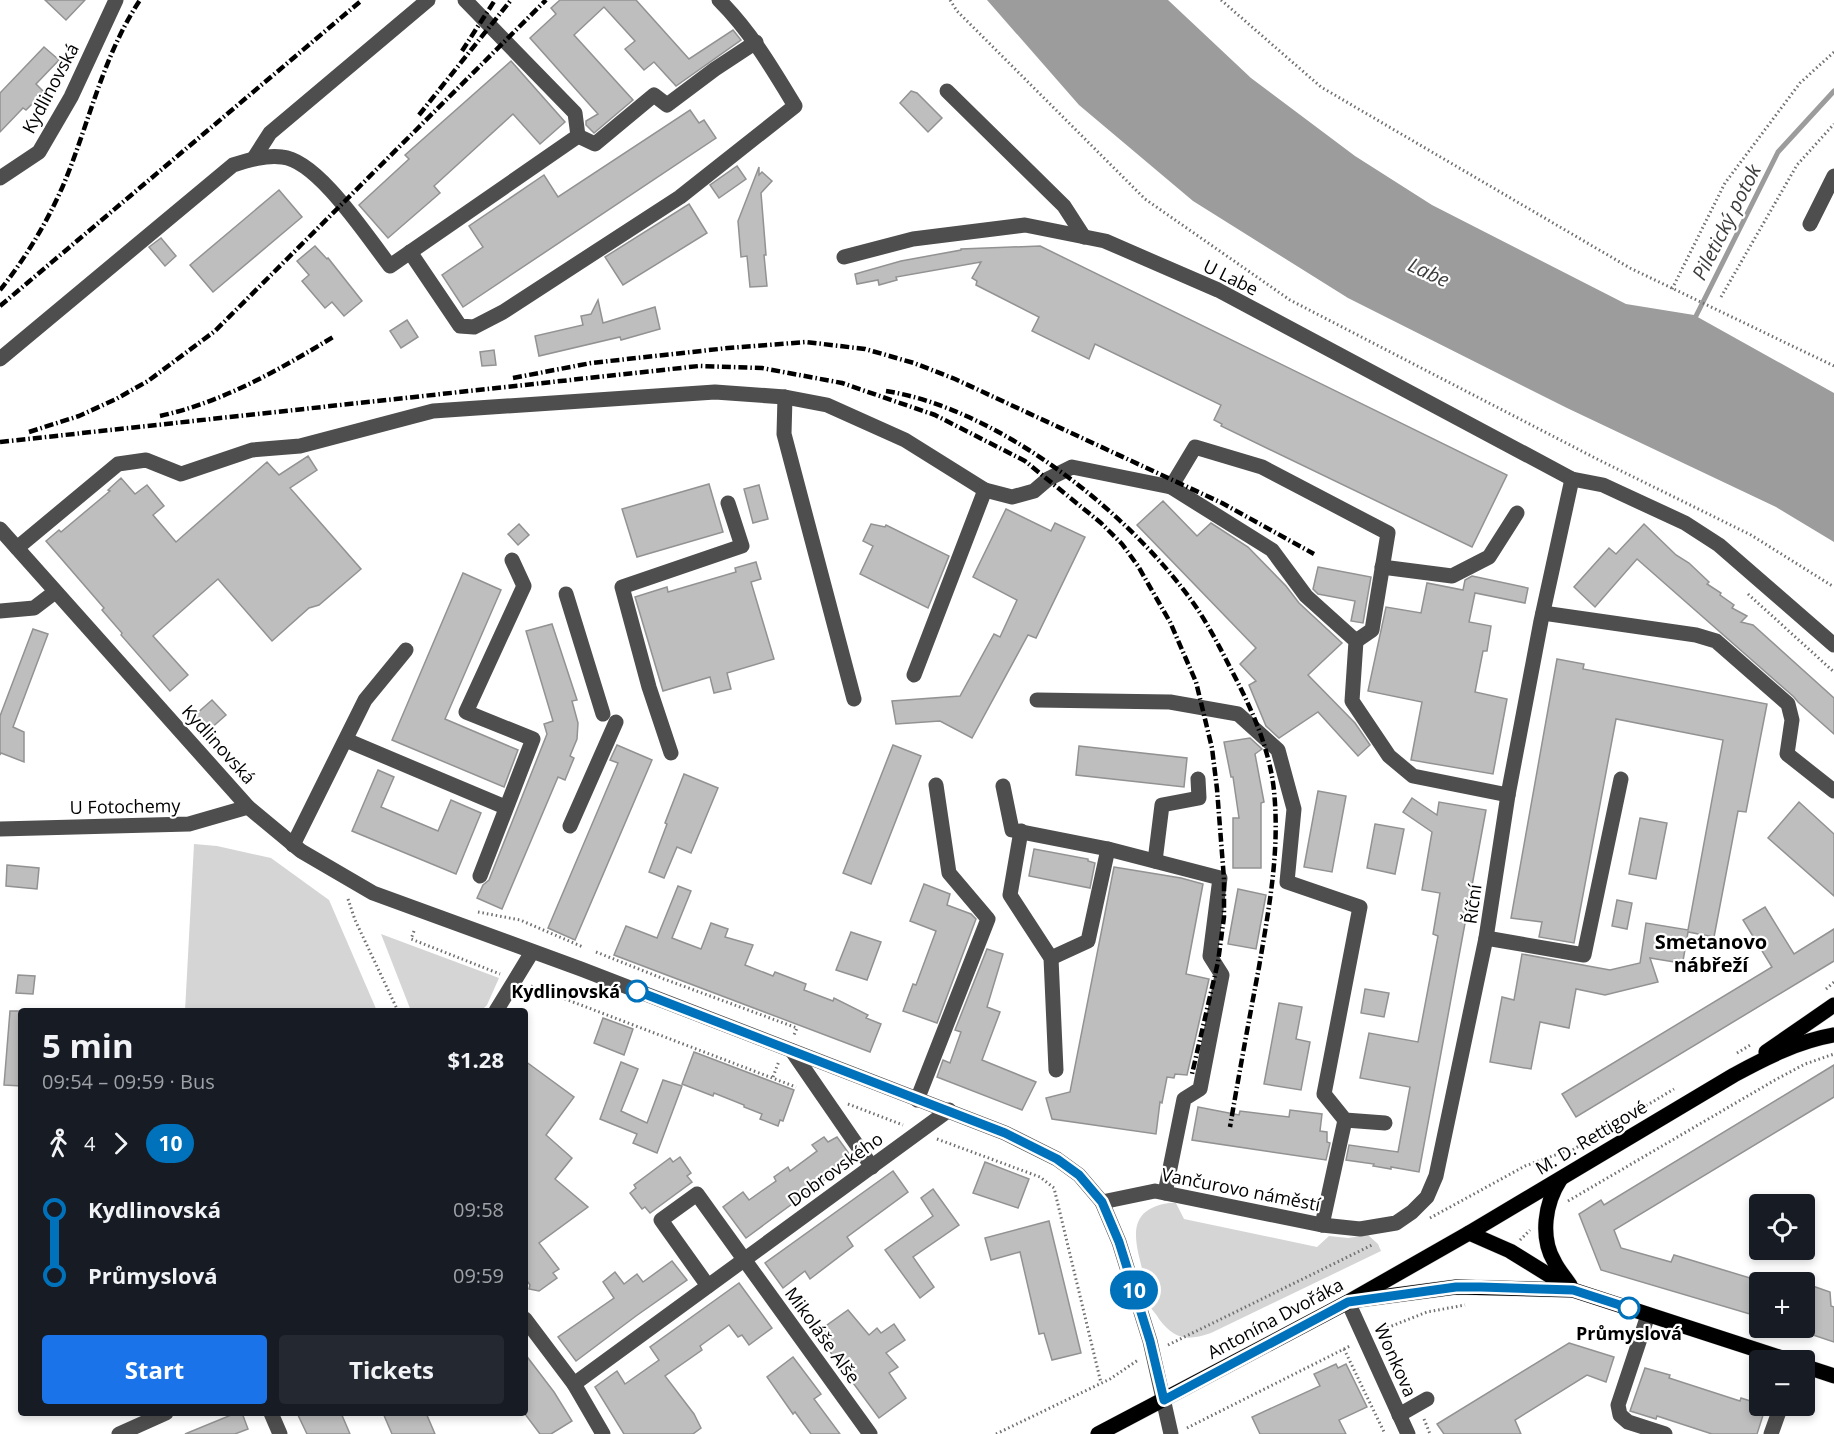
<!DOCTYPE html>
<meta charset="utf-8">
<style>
body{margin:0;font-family:"Open Sans",sans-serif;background:#242831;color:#f1f3f6;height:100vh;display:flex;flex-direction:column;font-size:22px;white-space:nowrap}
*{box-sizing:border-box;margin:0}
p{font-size:20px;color:#9ea1a6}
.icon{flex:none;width:33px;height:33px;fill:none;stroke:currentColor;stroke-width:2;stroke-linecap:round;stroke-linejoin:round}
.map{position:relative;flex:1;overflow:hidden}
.drawer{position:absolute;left:18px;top:1008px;width:510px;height:408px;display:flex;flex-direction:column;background:#171b24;border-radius:6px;box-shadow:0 3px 9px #0003}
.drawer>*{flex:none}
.badge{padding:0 12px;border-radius:20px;font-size:21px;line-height:39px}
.controls{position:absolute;left:1749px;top:1194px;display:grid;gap:12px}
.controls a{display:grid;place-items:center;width:66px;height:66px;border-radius:6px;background:#171b24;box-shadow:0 3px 9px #0003;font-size:30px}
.map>.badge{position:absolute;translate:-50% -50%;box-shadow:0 0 0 3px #fff}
.legs{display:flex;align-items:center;gap:9px;height:66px;padding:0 24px;font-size:20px}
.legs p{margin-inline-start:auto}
.summary{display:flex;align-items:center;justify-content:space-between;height:102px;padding:0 24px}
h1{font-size:33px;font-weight:700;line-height:45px}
.button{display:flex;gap:12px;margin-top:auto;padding:12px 24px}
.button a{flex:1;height:69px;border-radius:6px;background:#1a73e8;color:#fff;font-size:24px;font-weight:700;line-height:69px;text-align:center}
.button a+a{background:#242831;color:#f1f3f6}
ul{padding:0 24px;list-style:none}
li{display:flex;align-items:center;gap:21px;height:66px;font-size:22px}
li i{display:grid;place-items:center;width:9px;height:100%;margin:0 8px;background:currentColor}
li i::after{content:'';width:15px;height:15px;margin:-8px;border:4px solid;border-radius:50%;background:#171b24}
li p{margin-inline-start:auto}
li:first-child i{background:linear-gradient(#0000 50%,currentColor 0)}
li:last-child i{background:linear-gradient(currentColor 50%,#0000 0)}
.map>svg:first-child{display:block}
.green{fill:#d5d5d5}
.water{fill:#9c9c9c}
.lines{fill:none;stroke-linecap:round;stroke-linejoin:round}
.stream{stroke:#9c9c9c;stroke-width:5}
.building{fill:#bebebe;stroke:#929292;stroke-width:1.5}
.major-casing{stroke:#dbdbdb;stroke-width:16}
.path{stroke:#707070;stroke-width:3;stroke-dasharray:1.5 3;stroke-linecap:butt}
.minor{stroke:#4e4e4e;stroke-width:15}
.major{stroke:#000;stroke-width:15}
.rail{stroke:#000;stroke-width:4.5;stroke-dasharray:9 3 1.5 3;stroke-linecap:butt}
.line-1-casing{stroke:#fff;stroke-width:14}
.line-1{stroke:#0072bc;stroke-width:9}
.stop-1-dot{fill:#fff;stroke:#0072bc;stroke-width:3}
.labels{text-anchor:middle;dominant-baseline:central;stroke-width:4.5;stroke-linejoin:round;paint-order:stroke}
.street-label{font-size:18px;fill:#000;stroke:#fff}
.stop-label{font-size:18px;font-weight:bold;fill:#000;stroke:#fff;text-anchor:end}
.water-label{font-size:20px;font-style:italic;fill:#3d3d3d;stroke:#fff}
.neighbourhood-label{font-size:20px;font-weight:bold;fill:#000;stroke:#fff}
</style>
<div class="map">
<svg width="1834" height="1434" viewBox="0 0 1834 1434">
<rect width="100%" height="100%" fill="#fff"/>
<g class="green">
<polygon points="194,844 217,846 271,858 329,900 377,1011 185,1011"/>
<polygon points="381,934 499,978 487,1005 481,1011 411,1011"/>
<path d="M 1169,1203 L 1176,1203 L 1184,1219 L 1317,1247 L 1329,1236 L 1348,1238 L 1368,1235 L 1378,1244 L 1381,1251 L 1211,1333 C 1187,1341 1175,1340 1159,1319 C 1157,1315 1153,1311 1151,1308 C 1147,1298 1146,1286 1144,1276 C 1136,1244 1123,1210 1169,1203 Z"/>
</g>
<polygon class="water" points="987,0 1168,0 1251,78 1355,156 1432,205 1626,304 1694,315 1834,393 1834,542 1776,507 1567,408 1348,298 1193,201 1079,105"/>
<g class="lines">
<polyline class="stream" points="1694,320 1778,152 1834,91"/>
</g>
<g class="building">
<polygon points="45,0 85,0 66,20"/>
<polygon points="560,0 636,0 689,59 733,30 741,40 676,86 654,62 644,70 625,49 635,41 604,7 574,35 633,100 594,133 586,125 586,121 598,114 530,38 556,14 551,8"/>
<polygon points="44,47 59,60 36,84 44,92 26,110 23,108 0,132 0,93"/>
<polygon points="511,61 565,122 540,144 513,114 434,186 440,193 388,238 359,205 409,159 405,155"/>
<polygon points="911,91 917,93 942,118 928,132 900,103"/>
<polygon points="690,110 699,123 704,120 716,138 463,307 442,275 483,247 469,226 544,175 558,197"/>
<polygon points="737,166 746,179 719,198 710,185"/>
<polygon points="759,167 759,175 762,172 772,181 761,193 766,255 764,255 767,286 750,287 747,256 741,257 738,221"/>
<polygon points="279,190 302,217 213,292 190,265"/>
<polygon points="689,204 707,233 623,285 605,257"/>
<polygon points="161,238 176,256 165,266 149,247"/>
<polygon points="315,246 327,259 328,258 362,301 344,316 332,302 325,308 302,281 309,275 297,261"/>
<polygon points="1040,246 1507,475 1472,547 1221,426 1222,424 1214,420 1221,405 1095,344 1089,359 1032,331 1039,317 976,285 977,281 972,278 981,262 896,277 897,280 879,285 878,280 857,284 855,274 901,261 961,250 961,249"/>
<polygon points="598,300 603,323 655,307 660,329 621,340 620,337 539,356 535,336 583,325 581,316 591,314"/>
<polygon points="407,320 418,337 401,348 390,331"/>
<polygon points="494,350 496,365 482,366 480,352"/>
<polygon points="308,456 317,470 290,488 361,569 319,605 309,608 272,641 218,579 153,636 188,675 170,691 121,635 122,633 102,610 104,608 46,541 59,530 61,532 110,491 108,490 121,478 135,494 147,485 164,506 153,515 176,542 267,462 279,475"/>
<polygon points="709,484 723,532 637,557 622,509"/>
<polygon points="759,485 768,519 753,523 744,489"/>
<polygon points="1163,501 1197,536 1211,523 1248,547 1286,586 1299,603 1342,643 1308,675 1355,723 1370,745 1358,756 1318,712 1279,738 1266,726 1249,685 1256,681 1240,664 1256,648 1137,525"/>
<polygon points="1006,509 1051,531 1055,523 1085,537 1036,638 1028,635 972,738 940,721 896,724 892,701 960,696 994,634 1000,637 1017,600 973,577"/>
<polygon points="519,524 529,535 518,545 508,534"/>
<polygon points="871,524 885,527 886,525 949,556 928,608 860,574 873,546 863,541"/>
<polygon points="1644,524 1676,555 1689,563 1709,582 1707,584 1721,593 1720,595 1734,605 1732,608 1747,616 1741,622 1753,625 1834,698 1834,734 1798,702 1794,697 1637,559 1595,607 1574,587 1609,548 1616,554"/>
<polygon points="756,562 761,579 751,582 774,659 727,673 731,689 714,693 710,677 663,691 635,597 667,587 668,592 736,572 735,568"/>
<polygon points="1318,567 1371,577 1363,623 1351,621 1355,601 1318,594 1313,589"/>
<polygon points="463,573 501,590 445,719 518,750 504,787 392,740"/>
<polygon points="1472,576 1528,588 1525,603 1475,593 1469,622 1491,626 1487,651 1483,651 1475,692 1507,699 1493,774 1411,760 1422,702 1368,691 1386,607 1421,613 1427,583 1463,590 1465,580"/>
<polygon points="552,624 577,700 572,701 578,723 577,739 570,756 574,758 565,780 558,777 502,909 477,898 483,885 489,880 547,734 544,724 553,721 526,631"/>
<polygon points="33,629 48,634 13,727 24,732 24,762 1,753 0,755 0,716"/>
<polygon points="1557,659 1584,664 1583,669 1767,704 1746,812 1738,811 1714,937 1688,932 1683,961 1675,959 1674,962 1650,958 1658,982 1605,995 1576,989 1569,1028 1540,1022 1531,1069 1490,1062 1502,997 1514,1000 1522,954 1610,970 1640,963 1646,923 1688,930 1723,740 1616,719 1574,943 1539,937 1542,922 1511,918"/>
<polygon points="212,700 226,715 209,730 195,715"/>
<polygon points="1250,738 1262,749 1255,754 1264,802 1261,803 1261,868 1233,868 1233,818 1239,818 1233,777 1231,777 1224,742"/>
<polygon points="617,745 652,760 575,940 548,928 618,763 610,760"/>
<polygon points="893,745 921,756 871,884 843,873"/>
<polygon points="1079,746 1187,758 1184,787 1076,775"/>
<polygon points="378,770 394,777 381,807 438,831 451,800 481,813 456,874 352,831"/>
<polygon points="684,774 718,788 691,853 677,847 664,878 649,872 667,824 665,823"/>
<polygon points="1318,791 1346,796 1332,872 1304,867"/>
<polygon points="1412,798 1437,815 1439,802 1486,810 1419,1172 1391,1167 1391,1169 1373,1166 1374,1164 1346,1160 1349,1145 1398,1152 1410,1087 1360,1078 1369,1033 1418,1042 1438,936 1433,934 1440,893 1422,890 1432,832 1403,812"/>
<polygon points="1799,802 1834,834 1834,896 1768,838"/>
<polygon points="1640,818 1667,823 1656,879 1629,874"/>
<polygon points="1375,824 1404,829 1395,874 1367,868"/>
<polygon points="1034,849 1088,859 1088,861 1095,863 1090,888 1029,876"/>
<polygon points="7,865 39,868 37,889 6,886"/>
<polygon points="1114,867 1181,878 1203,884 1186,974 1209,979 1187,1075 1175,1074 1174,1078 1167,1077 1162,1103 1160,1102 1156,1134 1052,1119 1046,1098 1070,1092"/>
<polygon points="924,884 950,894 947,905 971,914 976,919 937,1023 903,1011 913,984 916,985 936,931 910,921"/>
<polygon points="678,886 691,891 672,938 701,949 711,923 728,929 725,937 753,945 745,965 773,976 775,972 806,984 804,990 833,1001 834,998 868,1015 866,1018 881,1024 870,1052 614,955 626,926 657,938"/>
<polygon points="1238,889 1266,895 1256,949 1228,944"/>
<polygon points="1617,900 1632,903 1627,929 1612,926"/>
<polygon points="1765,907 1794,954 1834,929 1834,961 1576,1117 1562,1094 1772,967 1743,920"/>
<polygon points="851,932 881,942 867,980 836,970"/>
<polygon points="987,949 1003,954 987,1007 1000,1012 982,1060 1036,1082 1022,1110 937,1077 943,1060 950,1063 961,1032 955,1030"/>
<polygon points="18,975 35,976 33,994 16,993"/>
<polygon points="1365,989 1389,993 1384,1017 1361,1013"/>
<polygon points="1279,1003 1302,1007 1296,1039 1310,1042 1301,1090 1264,1084"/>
<polygon points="10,1011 21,1011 21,1086 4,1085"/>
<polygon points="603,1018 633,1029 624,1055 594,1043"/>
<polygon points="694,1052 794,1090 783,1121 780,1120 778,1126 760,1119 762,1114 744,1107 744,1105 714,1093 713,1096 682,1084"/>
<polygon points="525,1061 574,1097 546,1135 572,1158 555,1179 588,1207 539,1243 559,1269 553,1273 557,1278 539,1291 529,1289 530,1285 525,1278"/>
<polygon points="621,1062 638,1069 621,1111 647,1123 663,1080 682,1086 657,1153 633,1143 637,1134 600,1119"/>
<polygon points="1834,1065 1834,1097 1614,1230 1621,1248 1671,1262 1674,1255 1760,1281 1760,1317 1601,1270 1579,1214 1601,1200 1604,1205"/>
<polygon points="1198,1107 1239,1115 1240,1111 1289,1117 1290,1110 1322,1114 1320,1131 1327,1132 1327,1142 1330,1143 1326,1160 1192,1140"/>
<polygon points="824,1137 828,1142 837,1137 853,1159 746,1238 723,1207 743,1192 749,1200 776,1181 774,1177 788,1167 790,1171 817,1151 812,1145"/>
<polygon points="680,1157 691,1173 687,1176 692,1182 650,1213 645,1207 642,1209 630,1193 636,1188 634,1185 670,1158 673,1162"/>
<polygon points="985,1162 1029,1179 1018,1208 973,1193"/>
<polygon points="893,1171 908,1192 847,1237 853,1246 810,1279 805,1271 783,1288 765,1263"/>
<polygon points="933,1189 959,1225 913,1257 934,1287 920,1298 885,1250 933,1216 921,1198"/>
<polygon points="1049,1221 1081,1353 1052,1360 1044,1333 1039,1334 1020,1252 991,1260 985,1238"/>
<polygon points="672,1261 687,1280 636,1316 576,1361 558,1337 614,1298 603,1282 615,1272 624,1284 637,1274 643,1282"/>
<polygon points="739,1283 772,1328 749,1345 742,1335 738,1337 729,1325 700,1346 702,1350 665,1376 694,1414 701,1428 693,1434 624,1434 595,1387 617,1371 625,1384 659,1360 650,1347"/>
<polygon points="1804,1283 1830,1292 1831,1306 1834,1307 1834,1342 1804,1332"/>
<polygon points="848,1310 869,1335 877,1328 881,1333 894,1324 905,1340 886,1353 898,1367 889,1373 906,1398 879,1418 816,1333"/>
<polygon points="1569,1343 1614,1357 1606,1382 1587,1375 1515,1420 1521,1434 1444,1434 1437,1424"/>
<polygon points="525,1354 554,1392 572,1421 551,1434 540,1434 525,1414"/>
<polygon points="793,1357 821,1394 814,1399 840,1434 811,1434 795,1412 793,1414 767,1377"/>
<polygon points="1336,1364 1338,1368 1346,1364 1367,1407 1339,1420 1346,1434 1260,1434 1252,1417 1320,1386 1314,1374"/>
<polygon points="1645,1368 1670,1375 1669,1378 1740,1401 1741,1398 1766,1406 1757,1434 1712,1434 1657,1416 1656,1419 1630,1411"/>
<polygon points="236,1413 242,1413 248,1429 235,1434 185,1434"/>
<polygon points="297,1413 341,1413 350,1434 307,1434"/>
<polygon points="383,1413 426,1413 435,1434 392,1434"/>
</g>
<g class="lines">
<g class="major-casing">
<g id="major">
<polyline points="1766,1052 1834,1005"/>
<path d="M 1560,1180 C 1545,1203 1540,1237 1554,1261 C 1558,1270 1565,1277 1570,1285"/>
<polyline points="1469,1233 1510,1251 1573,1290 1788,1360"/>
<polyline points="1358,1300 1456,1287 1570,1290"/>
<polyline points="1804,1366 1834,1376"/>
<path d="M 1098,1434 L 1348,1302 L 1469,1233 L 1734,1075 C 1765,1058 1799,1041 1834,1035"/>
</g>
</g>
<g class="path">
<polyline points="950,0 957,11 1145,199 1290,300 1597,459 1751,535 1834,587"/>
<polyline points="1221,0 1321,87 1630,268 1834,366"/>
<polyline points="1672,289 1725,183 1800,83 1834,52"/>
<polyline points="1721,297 1797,165 1834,124"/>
<polyline points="1748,594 1834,672"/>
<polyline points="348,899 355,920 398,1011"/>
<polyline points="478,912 520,920 583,947"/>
<polyline points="414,931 411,939 500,974"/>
<polyline points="596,952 664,979 797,1028 794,1035"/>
<polyline points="531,986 796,1087"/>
<polyline points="1826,989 1834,982"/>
<polyline points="1737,1053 1752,1044"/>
<polyline points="773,1077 779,1061"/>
<polyline points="848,1104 903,1125"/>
<polyline points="937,1139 1040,1177 1054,1188 1101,1383"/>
<polyline points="1569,1152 1674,1089"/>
<polyline points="1568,1201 1775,1080 1805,1064 1834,1054"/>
<polyline points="1430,1218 1525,1166 1569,1150"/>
<polyline points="1520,1240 1530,1230"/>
<polyline points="1387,1327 1389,1349 1411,1392"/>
<polyline points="1379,1331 1427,1312 1465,1305"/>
<polyline points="1168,1345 1372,1245"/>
<polyline points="1344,1349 1385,1434"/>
<polyline points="1424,1419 1430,1434"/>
<polyline points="1187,1428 1350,1346"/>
<polyline points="996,1434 1110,1379 1138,1360"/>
</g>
<g class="minor">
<polyline points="465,0 575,113 578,136"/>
<polyline points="947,91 1064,206 1084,237"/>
<polyline points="578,136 595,144 654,95 667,105 715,69 756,42"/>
<polyline points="254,158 270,133 428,0"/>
<polyline points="0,178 39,152 71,97 116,0"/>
<polyline points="1810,224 1834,176"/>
<path d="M 410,252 L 460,326 L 474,327 L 503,312 L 680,197 L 795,106 C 772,68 751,32 719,0"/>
<polyline points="844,257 913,239 1025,225 1105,241 1218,290 1572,479 1603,485 1685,523 1719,545 1834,645"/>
<path d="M 0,359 L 233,165 C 249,160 265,155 282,157 C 318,160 368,238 390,266 L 578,136"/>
<polyline points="785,397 784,434 854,699"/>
<polyline points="1171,487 1195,447 1262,467 1388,533 1372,630 1356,641"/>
<polyline points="0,529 248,807 301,851 373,893 581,969 1005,1133 1057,1159 1079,1175 1102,1202 1119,1242 1150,1341 1171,1434"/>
<polyline points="17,548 118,464 146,460 181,474 252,450 300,446 433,411 715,392 785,397 827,405 905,440 985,490"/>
<polyline points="1382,567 1452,576 1489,557 1517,513"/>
<polyline points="566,594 603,714"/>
<polyline points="0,611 34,608 55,592"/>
<polyline points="1543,613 1696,635 1716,641 1788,704 1792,720 1787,754 1834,791"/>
<polyline points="914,675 985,490 1012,497 1034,491 1048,479 1072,467 1171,487 1272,550 1306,596 1356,641 1352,701 1389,756 1413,776 1508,795"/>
<polyline points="1037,700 1170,702 1238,714 1278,750 1294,809 1287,882 1360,907 1324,1094 1345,1120 1385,1123"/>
<polyline points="346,740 505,807"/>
<polyline points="671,753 649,687 622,587 742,546 728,503"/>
<polyline points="1003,786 1012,830 1108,849 1220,878 1210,956 1222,975 1200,1089 1184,1099 1165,1193"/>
<polyline points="570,826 616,722"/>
<polyline points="0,829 189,824 248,807"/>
<polyline points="1021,831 1010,895 1051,958 1056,1070"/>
<polyline points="293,845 365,700 406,650"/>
<polyline points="1155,861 1162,805 1199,798 1198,779"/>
<polyline points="480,876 533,739 466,712 524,586 512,560"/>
<polyline points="1486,938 1584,955 1621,779"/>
<polyline points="1051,958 1088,941 1108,849"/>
<polyline points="496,1011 532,952"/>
<polyline points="792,1051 872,1167"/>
<polyline points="917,1100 988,919 949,873 936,785"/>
<polyline points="1102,1202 1155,1191 1322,1225 1360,1229 1396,1223 1412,1212 1427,1197 1436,1176 1486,938 1508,795 1541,621 1572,479"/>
<polyline points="1322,1225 1345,1120"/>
<polyline points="708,1286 661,1220 697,1194 870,1434"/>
<polyline points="1348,1302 1408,1434"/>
<polyline points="1648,1315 1618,1405 1620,1415 1628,1422 1665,1434"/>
<polyline points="525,1319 574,1384 603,1434"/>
<polyline points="574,1384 949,1110"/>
<polyline points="271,1413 280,1434"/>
<polyline points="1399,1415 1427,1399"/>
<polyline points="119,1434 166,1413"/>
<polyline points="1771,1434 1781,1406"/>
</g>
<use href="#major" class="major"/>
<g class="rail">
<polyline points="462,51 495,0"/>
<polyline points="419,115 511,0"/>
<path d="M 0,290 C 26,258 49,219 65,181 C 90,120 103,56 140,0"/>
<polyline points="0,306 362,0"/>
<polyline points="513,378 591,363 728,348 806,342 865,349 914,363 955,379 1222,503 1314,554"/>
<path d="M 886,391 C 999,409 1129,512 1194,604 C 1210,627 1222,652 1235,677 C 1253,712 1270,751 1274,791 C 1280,851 1269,908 1259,967 C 1249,1020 1239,1074 1230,1127"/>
<path d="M 160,416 C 223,402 279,370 333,337"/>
<polyline points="29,432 79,416 116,399 148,381 215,331 546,0"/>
<polyline points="0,442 699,366 762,368 842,383 935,415 1025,461 1101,523 1122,544 1138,566 1170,622 1196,682 1212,748 1217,789 1224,879 1224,917 1218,962 1192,1074"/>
</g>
</g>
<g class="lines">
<g class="line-1-casing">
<polyline id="line-1" points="637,991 1005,1133 1057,1159 1079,1175 1102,1202 1119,1242 1150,1341 1164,1400 1348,1302 1456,1287 1481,1287 1573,1290 1629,1308"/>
</g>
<use href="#line-1" class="line-1"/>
</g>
<g class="stop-1-dot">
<circle cx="637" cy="991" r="10"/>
<circle cx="1629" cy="1308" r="10"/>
</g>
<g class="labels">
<g class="street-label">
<text transform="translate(50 88) rotate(-62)">Kydlinovská</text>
<text transform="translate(1231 277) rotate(26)">U Labe</text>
<text transform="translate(219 744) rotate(48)">Kydlinovská</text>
<text transform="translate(125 806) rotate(-1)">U Fotochemy</text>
<text transform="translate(1472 904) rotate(-82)">Říční</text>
<text transform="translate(1591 1137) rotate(-31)">M. D. Rettigové</text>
<text transform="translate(835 1169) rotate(-36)">Dobrovského</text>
<text transform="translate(1241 1189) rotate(11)">Vančurovo náměstí</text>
<text transform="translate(1275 1318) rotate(-28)">Antonína Dvořáka</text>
<text transform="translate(823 1335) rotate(54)">Mikoláše Alše</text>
<text transform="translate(1396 1360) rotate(66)">Wonkova</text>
</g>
<g class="stop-label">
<text x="620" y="991">Kydlinovská</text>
<text x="1629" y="1333" text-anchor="middle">Průmyslová</text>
</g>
<g class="water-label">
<text transform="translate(1726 222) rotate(-63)">Piletický potok</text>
<text transform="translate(1429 272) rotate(25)">Labe</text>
</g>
<g class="neighbourhood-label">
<text x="1711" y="941">Smetanovo<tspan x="1711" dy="23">nábřeží</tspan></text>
</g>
</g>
</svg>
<div class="controls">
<a><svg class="icon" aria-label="locate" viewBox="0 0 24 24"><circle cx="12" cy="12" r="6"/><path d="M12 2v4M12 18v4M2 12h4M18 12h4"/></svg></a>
<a>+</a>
<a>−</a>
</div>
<b class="badge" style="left:1134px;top:1290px;background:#0072bc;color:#fff">10</b>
<section class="drawer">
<div class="summary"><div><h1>5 min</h1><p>09:54 – 09:59 · Bus</p></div><b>$1.28</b></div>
<div class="legs"><svg class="icon" aria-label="walk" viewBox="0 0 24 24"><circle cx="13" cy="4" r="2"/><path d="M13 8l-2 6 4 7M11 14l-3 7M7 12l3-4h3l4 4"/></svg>4<svg class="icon" aria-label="forward" viewBox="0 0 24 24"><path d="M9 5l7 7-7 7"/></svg><b class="badge" style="background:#0072bc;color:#fff">10</b></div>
<ul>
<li><i style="color:#0072bc"></i><b>Kydlinovská</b><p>09:58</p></li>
<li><i style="color:#0072bc"></i><b>Průmyslová</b><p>09:59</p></li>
</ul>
<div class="button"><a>Start</a><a>Tickets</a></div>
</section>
</div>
